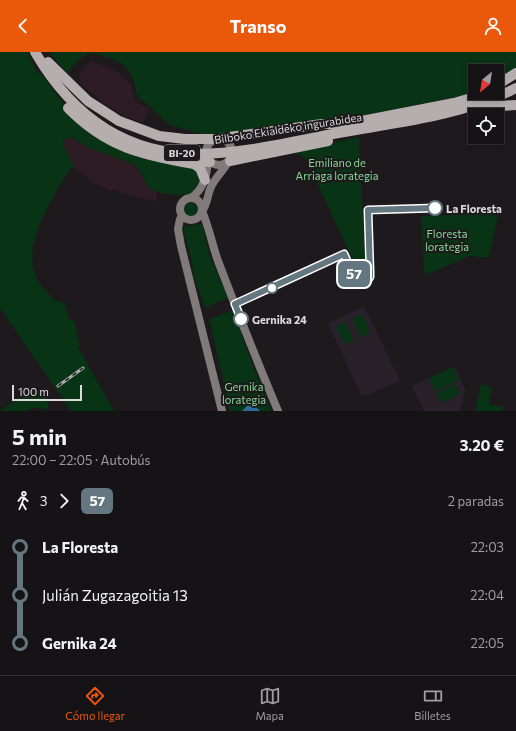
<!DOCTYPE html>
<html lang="es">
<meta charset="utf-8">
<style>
body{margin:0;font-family:Commissioner,sans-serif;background:#1f1c1f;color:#f1f3f6;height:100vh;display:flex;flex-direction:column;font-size:15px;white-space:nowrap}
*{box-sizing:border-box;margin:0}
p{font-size:13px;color:#9e9ea1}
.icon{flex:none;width:22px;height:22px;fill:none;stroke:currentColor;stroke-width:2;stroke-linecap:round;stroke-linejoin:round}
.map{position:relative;height:359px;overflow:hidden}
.drawer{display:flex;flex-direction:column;background:#161316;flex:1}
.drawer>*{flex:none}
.badge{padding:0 8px;border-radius:6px;font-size:14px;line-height:26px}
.needle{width:26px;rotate:210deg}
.tools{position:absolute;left:468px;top:12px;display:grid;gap:8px}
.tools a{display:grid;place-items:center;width:36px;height:36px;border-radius:0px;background:#161316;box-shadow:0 2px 6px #0003,0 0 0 1px #353235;font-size:20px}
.scale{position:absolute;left:12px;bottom:10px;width:70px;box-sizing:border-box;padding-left:4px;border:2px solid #dcd9dc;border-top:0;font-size:11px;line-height:14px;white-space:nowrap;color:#dcd9dc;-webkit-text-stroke:3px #1d191d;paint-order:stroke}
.map>.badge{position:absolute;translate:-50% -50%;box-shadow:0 0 0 2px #fff}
.legs{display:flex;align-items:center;gap:6px;height:44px;padding:0 12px;font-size:13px}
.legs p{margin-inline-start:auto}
.overview{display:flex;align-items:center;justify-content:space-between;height:68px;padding:0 12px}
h1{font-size:22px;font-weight:700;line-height:30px}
ul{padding:0 12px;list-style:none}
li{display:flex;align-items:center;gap:14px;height:48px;font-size:15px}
li i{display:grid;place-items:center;width:6px;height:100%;margin:0 5px;background:currentColor}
li i::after{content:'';width:10px;height:10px;margin:-5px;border:3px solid;border-radius:50%;background:#161316}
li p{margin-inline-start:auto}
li:first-child i{background:linear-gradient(#0000 50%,currentColor 0)}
li:last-child i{background:linear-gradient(currentColor 50%,#0000 0)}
header{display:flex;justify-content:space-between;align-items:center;height:52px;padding:0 12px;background:#ea580c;color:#fff;font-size:18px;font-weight:700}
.tabs{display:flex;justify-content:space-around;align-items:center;height:56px;border-top:1px solid #353235;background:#161316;font-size:11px;color:#9e9ea1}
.tabs a{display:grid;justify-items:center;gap:2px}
.tabs .current{color:#ea580c}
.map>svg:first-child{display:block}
.commercial{fill:#2d1c23}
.built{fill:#292129}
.green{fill:#083314}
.water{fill:#2b6c9a}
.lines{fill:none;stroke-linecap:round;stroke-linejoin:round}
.secondary{stroke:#807a7b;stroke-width:8}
.highway{stroke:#b6aeae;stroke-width:10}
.rail-casing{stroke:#aeabae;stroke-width:3}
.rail{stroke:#1d191d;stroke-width:1.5;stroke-dasharray:4.5;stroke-linecap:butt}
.line-1-casing{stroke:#fff;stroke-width:9}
.line-1{stroke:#647781;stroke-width:6}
.stop-1-dot{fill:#fff;stroke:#647781;stroke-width:2}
.labels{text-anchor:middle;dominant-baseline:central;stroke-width:4;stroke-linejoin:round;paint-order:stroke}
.shield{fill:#1d191d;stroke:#a39fa3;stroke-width:1}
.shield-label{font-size:10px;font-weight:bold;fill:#dcd9dc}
.street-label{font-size:11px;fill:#dcd9dc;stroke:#1d191d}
.park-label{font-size:11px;fill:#85da94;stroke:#1d191d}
.stop-label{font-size:11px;font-weight:bold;fill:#dcd9dc;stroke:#1d191d;text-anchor:start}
</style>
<header><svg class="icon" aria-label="back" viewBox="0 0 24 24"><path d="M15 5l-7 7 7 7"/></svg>Transo<svg class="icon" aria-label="person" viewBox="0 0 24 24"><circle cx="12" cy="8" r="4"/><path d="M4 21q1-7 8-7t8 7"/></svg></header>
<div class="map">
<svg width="516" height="359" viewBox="0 0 516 359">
<rect width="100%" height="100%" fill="#1d191d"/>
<g class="commercial">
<polygon points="90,9 114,18 131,31 135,50 149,57 143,71 125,64 104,51 80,31 79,24"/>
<polygon points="70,85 134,114 142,121 148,135 157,139 156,149 134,145 112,137 111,139 92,130 88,125 77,119 63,92 64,88"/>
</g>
<g class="built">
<polygon points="364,254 400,329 365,344 361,343 328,271"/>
<polygon points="455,314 465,338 460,359 424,359 412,334"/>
</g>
<g class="green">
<path d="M 0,0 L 28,0 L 37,21 L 41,21 L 71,62 L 194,114 L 201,127 L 190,142 C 178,144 163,143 151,137 C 144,134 144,119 134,113 C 114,103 90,100 72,85 L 64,88 L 63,92 L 75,116 L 70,117 C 53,145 19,195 38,229 C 42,235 49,241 53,248 L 65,251 L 69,268 L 74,268 L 80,294 L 78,295 L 114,359 L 71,359 L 0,256 Z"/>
<path d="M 49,0 L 516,0 L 516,17 L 497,29 L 497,19 L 475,19 L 475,39 L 457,45 L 339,68 L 207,84 L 170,73 L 137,44 C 133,12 119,7 90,1 L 78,8 L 67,21 Z"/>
<polygon points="359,85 366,223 364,226 360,224 307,109 303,105 294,100"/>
<circle cx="191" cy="158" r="7"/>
<polygon points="495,161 497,163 497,167 489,206 470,204 428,222 424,219 421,164"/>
<polygon points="201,172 203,174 209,202 228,246 205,256 192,218 194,217 183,177 186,174"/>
<polygon points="233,258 251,309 272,359 230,359 209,267"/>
<polygon points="362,262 370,280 361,285 352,267"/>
<polygon points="345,270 354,288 345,292 336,275"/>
<polygon points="454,315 459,328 435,339 429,326"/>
<polygon points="455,332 460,342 441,351 437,341"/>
<polygon points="481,332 492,335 489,352 503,355 502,359 475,359"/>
<path d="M 35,335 L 41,340 L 49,353 L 47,358 C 40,356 34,353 27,359 L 0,359 Z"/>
</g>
<polygon class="water" points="251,350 260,359 242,359"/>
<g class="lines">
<g class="secondary">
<circle cx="219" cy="100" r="13"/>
<circle cx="191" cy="157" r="11"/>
<path d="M 191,146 C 204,137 207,123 208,108"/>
<path d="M 202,159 C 209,175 212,192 218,209 C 237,259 257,309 278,359"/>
<path d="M 202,159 C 208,152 207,143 211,135 C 215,126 222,120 227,112"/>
<polyline points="183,165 180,167 178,177 181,194 222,359"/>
</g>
<g class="highway">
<path d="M 35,0 C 71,62 124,102 198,102 C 244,102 298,88 344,80 C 402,70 464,63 516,36"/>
<polyline points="48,10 88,49 119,69 159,84 185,87 213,87"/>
<polyline points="497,33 516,21"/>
<path d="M 68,56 C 106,95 142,103 194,112 L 200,116 L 205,128"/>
<polyline points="474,59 500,54 516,53"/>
<polyline points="336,74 454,51 488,41"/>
<polyline points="222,86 322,72 342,72"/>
<polyline points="192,109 210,110"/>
<polyline points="230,109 328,89"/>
</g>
<g class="rail-casing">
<polyline id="rail" points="58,334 83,316"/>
</g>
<use href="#rail" class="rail"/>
</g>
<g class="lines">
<g class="line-1-casing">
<path id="line-1" d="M 241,267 L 235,252 L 344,202 C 349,211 353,231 365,232 L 370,225 L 370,220 L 368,158 L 435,156"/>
</g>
<use href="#line-1" class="line-1"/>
</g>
<g class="stop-1-dot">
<circle cx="435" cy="156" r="7"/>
<circle cx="272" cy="236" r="5"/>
<circle cx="241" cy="267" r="7"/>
</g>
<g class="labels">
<rect class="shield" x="164" y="93" width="36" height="16" rx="3"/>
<g class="shield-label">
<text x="182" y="101">BI-20</text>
</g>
<g class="street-label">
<text transform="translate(288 76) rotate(-9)">Bilboko Ekialdeko ingurabidea</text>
</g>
<g class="park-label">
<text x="337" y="110">Emiliano de<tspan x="337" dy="13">Arriaga lorategia</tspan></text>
<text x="447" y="181">Floresta<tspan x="447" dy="13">lorategia</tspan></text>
<text x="244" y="334">Gernika<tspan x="244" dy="13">lorategia</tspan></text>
</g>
<g class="stop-label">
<text x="446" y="156">La Floresta</text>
<text x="252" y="267">Gernika 24</text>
</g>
</g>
</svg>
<div class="tools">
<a><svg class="needle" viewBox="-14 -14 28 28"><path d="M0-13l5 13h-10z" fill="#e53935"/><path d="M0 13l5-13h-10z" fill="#9e9ea1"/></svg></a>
<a><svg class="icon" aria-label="locate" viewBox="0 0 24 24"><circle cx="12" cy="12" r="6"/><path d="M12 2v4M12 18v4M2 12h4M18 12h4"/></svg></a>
</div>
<div class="scale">100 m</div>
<b class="badge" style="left:354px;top:222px;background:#647781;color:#fff">57</b>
</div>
<section class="drawer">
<div class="overview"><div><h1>5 min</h1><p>22:00 – 22:05 · Autobús</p></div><b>3.20 €</b></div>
<div class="legs"><svg class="icon" aria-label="walk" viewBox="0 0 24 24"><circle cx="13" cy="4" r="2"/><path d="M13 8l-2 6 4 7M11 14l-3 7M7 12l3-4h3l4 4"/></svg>3<svg class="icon" aria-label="forward" viewBox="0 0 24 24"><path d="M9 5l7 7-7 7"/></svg><b class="badge" style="background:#647781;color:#fff">57</b><p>2 paradas</p></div>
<ul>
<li><i style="color:#647781"></i><b>La Floresta</b><p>22:03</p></li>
<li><i style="color:#647781"></i><span>Julián Zugazagoitia 13</span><p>22:04</p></li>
<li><i style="color:#647781"></i><b>Gernika 24</b><p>22:05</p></li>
</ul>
</section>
<nav class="tabs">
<a class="current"><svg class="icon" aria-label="directions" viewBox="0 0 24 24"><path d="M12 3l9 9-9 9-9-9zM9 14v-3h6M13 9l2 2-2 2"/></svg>Cómo llegar</a>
<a><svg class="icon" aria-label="map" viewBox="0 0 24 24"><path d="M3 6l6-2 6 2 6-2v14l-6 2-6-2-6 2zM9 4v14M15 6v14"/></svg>Mapa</a>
<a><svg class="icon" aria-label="tickets" viewBox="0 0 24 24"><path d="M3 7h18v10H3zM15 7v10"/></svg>Billetes</a>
</nav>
